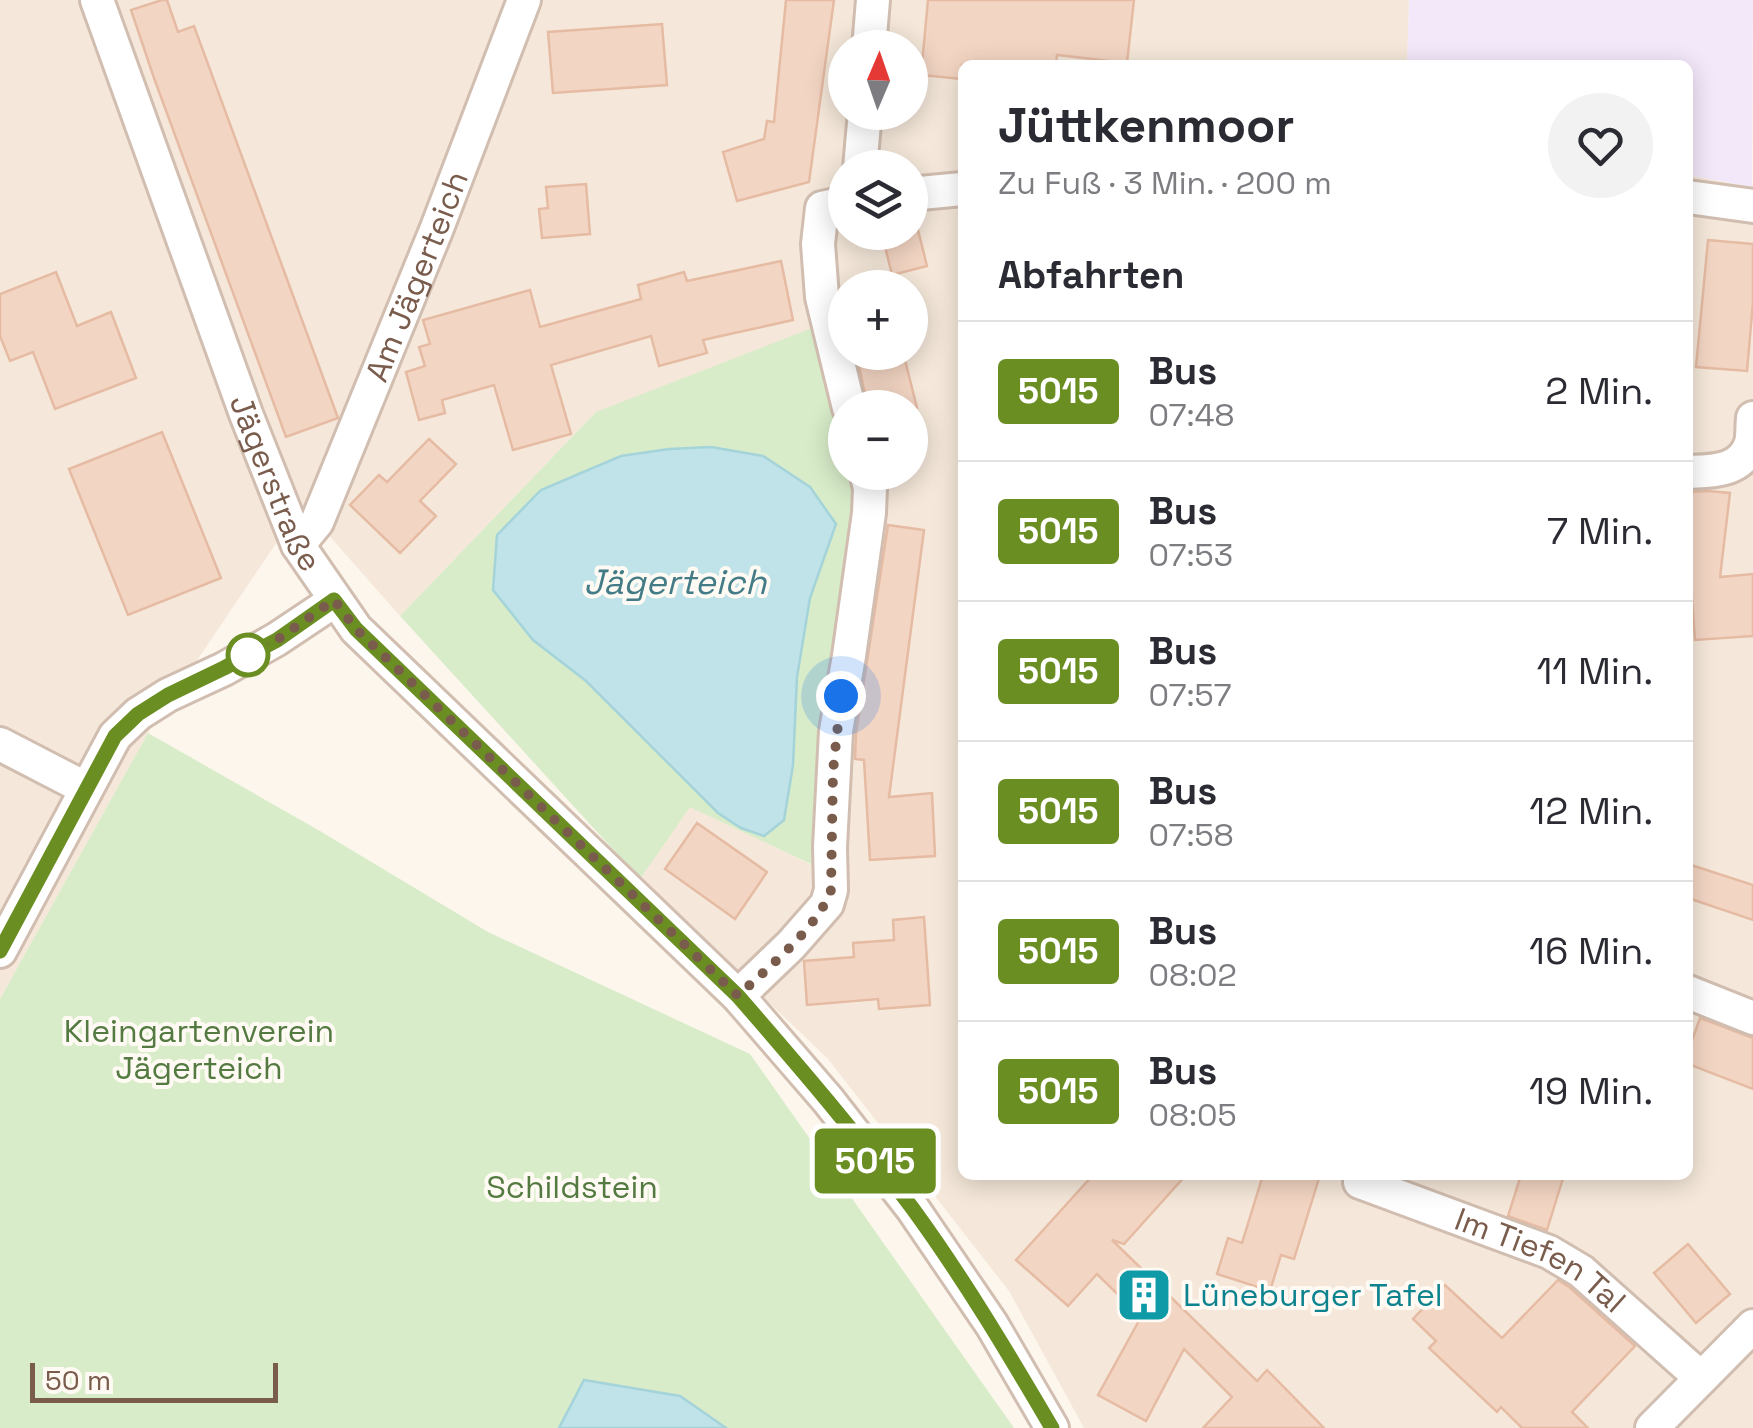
<!DOCTYPE html>
<html lang="de">
<meta charset="utf-8">
<style>
body{margin:0;font-family:"Space Grotesk",sans-serif;background:#f2f2f3;color:#2b2b33;height:100vh;display:flex;flex-direction:column;font-size:38px;white-space:nowrap}
*{box-sizing:border-box;margin:0}
p{font-size:32px;color:#7c7c81}
.icon{flex:none;width:55px;height:55px;fill:none;stroke:currentColor;stroke-width:2;stroke-linecap:round;stroke-linejoin:round}
.map{position:relative;flex:1;overflow:hidden}
.sheet{position:absolute;left:958px;top:60px;width:735px;height:1120px;display:flex;flex-direction:column;background:#fff;border-radius:15px;box-shadow:0 5px 25px #0003}
.sheet>*{flex:none}
.badge{padding:0 20px;border-radius:8px;font-size:35px;line-height:65px}
.needle{width:65px;rotate:2deg}
.tools{position:absolute;left:828px;top:30px;display:grid;gap:20px}
.tools a{display:grid;place-items:center;width:100px;height:100px;border-radius:50%;background:#fff;box-shadow:0 5px 25px #0003;font-size:50px}
.scale{position:absolute;left:30px;bottom:25px;width:248px;box-sizing:border-box;padding-left:10px;border:5px solid #7a5c4d;border-top:0;font-size:28px;line-height:35px;white-space:nowrap;color:#7a5c4d;-webkit-text-stroke:8px #fffaf3;paint-order:stroke}
.you{position:absolute;width:50px;height:50px;margin:-25px;border:8px solid #fff;border-radius:50%;background:#1a73e8;box-shadow:0 0 0 15px #1a73e833}
.map>.badge{position:absolute;translate:-50% -50%;box-shadow:0 0 0 5px #fff}
h2{padding:0 40px;font-size:38px;line-height:90px}
.round{display:grid;place-items:center;flex:none;width:105px;height:105px;border-radius:52px;background:#f2f2f3}
.overview{display:flex;align-items:center;justify-content:space-between;height:170px;padding:0 40px}
h1{font-size:48px;font-weight:600;line-height:75px}
ul{padding:0;list-style:none}
li{display:flex;align-items:center;gap:30px;height:140px;padding:0 40px;border-top:2px solid #e1e1e2}
li div{flex:1}
li b{display:block;font-size:38px}
li em{font-style:normal}
li .badge{min-width:110px;font-weight:700;text-align:center}
.map>svg:first-child{display:block}
.residential{fill:#f5e8da;fill-rule:evenodd}
.education{fill:#f3e8fa}
.green{fill:#d8ecc9}
.water{fill:#bfe3e8;stroke:#a5d3da;stroke-width:2.5}
.building{fill:#f3d5c3;stroke:#e6bba3;stroke-width:2.5}
.lines{fill:none;stroke-linecap:round;stroke-linejoin:round}
.minor-casing{stroke:#d1beb0;stroke-width:38}
.minor{stroke:#fff;stroke-width:32}
.line-casing{stroke:#fff;stroke-width:22}
.line{stroke:#6b8e23;stroke-width:15}
.walk{stroke:#7a5c4d;stroke-width:10;stroke-dasharray:0 18}
.stop-dot{fill:#fff;stroke:#6b8e23;stroke-width:5}
.labels{text-anchor:middle;dominant-baseline:central;stroke-width:8;stroke-linejoin:round;paint-order:stroke}
.street-label{font-size:32px;fill:#7a5c4d;stroke:#fffaf3}
.park-label{font-size:32px;fill:#537a41;stroke:#fffaf3}
.culture-label{font-size:32px;fill:#0d838f;stroke:#fffaf3;text-anchor:start}
.water-label{font-size:35px;font-style:italic;fill:#437c86;stroke:#fffaf3}
</style>
<div class="map">
<svg width="1753" height="1428" viewBox="0 0 1753 1428">
<rect width="100%" height="100%" fill="#fdf6ec"/>
<path class="residential" d="M 0,0 L 1409,0 L 1407,65 L 962,65 L 962,1175 L 1688,1175 L 1688,175 L 1752,187 L 1753,183 L 1753,1428 L 1084,1428 L 1009,1291 L 828,1059 L 640,879 L 690,806 L 818,868 L 859,473 L 910,472 L 910,408 L 596,412 L 400,616 L 302,505 L 148,733 L 0,999 ZM 845,48 L 910,48 L 910,112 L 845,112 ZM 845,168 L 910,168 L 910,232 L 845,232 ZM 845,288 L 910,288 L 910,352 L 845,352 Z"/>
<polygon class="education" points="1409,0 1753,0 1752,187 1688,175 1688,65 1407,65"/>
<g class="green">
<polygon points="820,325 845,419 845,472 859,473 819,868 690,807 640,879 400,616 596,412"/>
<polygon points="148,733 320,831 488,932 750,1054 1014,1428 726,1428 680,1396 585,1380 559,1428 0,1428 0,999"/>
</g>
<g class="water">
<polygon points="711,447 763,456 810,487 836,524 810,598 797,677 793,765 784,820 764,836 741,828 718,813 586,681 533,640 493,590 497,535 541,490 621,456 669,449"/>
<polygon points="584,1380 680,1396 726,1428 559,1428"/>
</g>
<g class="building">
<polygon points="162,0 167,0 178,32 194,26 338,418 286,437 154,78 131,10"/>
<polygon points="786,0 834,0 809,182 737,201 723,152 764,139 767,121 774,122"/>
<polygon points="928,0 1134,0 1127,63 1057,55 1056,65 962,65 962,79 921,75"/>
<polygon points="662,24 667,85 553,93 548,32"/>
<polygon points="586,184 590,234 542,238 539,209 548,208 546,187"/>
<polygon points="917,226 927,266 892,275 882,234 910,232 910,228"/>
<polygon points="1708,240 1753,244 1753,302 1747,371 1696,367"/>
<polygon points="781,261 793,320 703,340 707,353 659,366 651,336 551,365 571,434 513,450 494,385 442,400 445,413 419,420 406,372 425,366 419,347 430,344 423,320 530,290 540,327 641,299 638,285 684,272 687,281"/>
<polygon points="56,272 77,326 111,312 136,378 55,409 33,352 10,361 0,336 0,294"/>
<polygon points="856,352 903,352 917,408 868,408"/>
<polygon points="162,432 221,578 128,615 69,469"/>
<polygon points="429,439 456,464 420,501 436,516 400,553 350,505 379,475 387,482"/>
<polygon points="1708,491 1730,493 1720,577 1753,574 1753,636 1695,640 1688,545 1688,492"/>
<polygon points="888,525 924,530 889,797 932,793 935,856 870,860 864,760 855,759 856,733"/>
<polygon points="697,823 767,872 735,919 665,869"/>
<polygon points="1688,864 1753,885 1753,920 1688,898"/>
<polygon points="924,917 930,1005 879,1009 878,999 807,1005 804,961 854,957 853,943 894,940 893,920"/>
<polygon points="1700,1018 1753,1038 1753,1089 1688,1064 1688,1052"/>
<polygon points="1093,1175 1186,1175 1124,1244 1112,1240 1257,1381 1267,1370 1324,1428 1203,1428 1232,1397 1184,1349 1146,1421 1098,1395 1141,1317 1097,1274 1068,1306 1016,1260"/>
<polygon points="1263,1175 1320,1175 1294,1259 1281,1255 1270,1291 1217,1274 1228,1238 1242,1243"/>
<polygon points="1521,1175 1564,1175 1547,1230 1508,1216"/>
<polygon points="1688,1244 1730,1294 1696,1323 1654,1273"/>
<polygon points="1558,1280 1569,1287 1635,1346 1572,1412 1588,1428 1522,1428 1501,1407 1497,1412 1429,1348 1436,1341 1413,1319 1445,1285 1502,1338"/>
</g>
<g class="lines">
<g class="minor-casing">
<g id="minor">
<path id="s1" d="M 97,0 L 246,414 L 298,545 L 356,629 L 738,996 L 828,1100 L 913,1209 L 992,1325 L 1052,1428"/>
<polyline points="869,48 873,0"/>
<polyline points="860,168 865,112"/>
<polyline points="910,194 962,189"/>
<polyline points="1688,197 1753,206"/>
<polyline points="845,203 822,208 818,244 822,297 849,408"/>
<path d="M 1688,472 C 1712,471 1742,472 1751,443 C 1753,435 1752,426 1753,418"/>
<path id="s2" d="M 298,545 L 317,522 L 437,228 L 524,0"/>
<polyline points="0,744 85,788"/>
<polyline points="0,951 115,736 138,714 168,695 224,669 277,639 334,601"/>
<polyline points="1688,992 1753,1018"/>
<polyline points="738,996 791,945 827,904 831,890 830,847 836,731 849,656 869,513 870,488 866,472"/>
<path id="s3" d="M 1363,1175 L 1360,1182 L 1549,1252 L 1581,1271 L 1701,1378"/>
<polyline points="1652,1428 1753,1326"/>
</g>
</g>
<use href="#minor" class="minor"/>
</g>
<g class="lines">
<g class="line-casing">
<path id="line" d="M 0,951 L 115,736 L 138,714 L 168,695 L 224,668 L 277,640 L 334,600 L 356,629 L 738,996 C 798,1065 858,1135 913,1209 C 964,1279 1008,1353 1052,1428"/>
</g>
<use href="#line" class="line"/>
<path class="walk" d="M 248,655 L 277,640 L 334,600 L 356,629 L 738,996 C 767,968 818,928 831,890 L 833,771 L 841,696"/>
</g>
<defs>
<g id="building-square" transform="scale(2.875)"><rect x="-9" y="-9" width="18" height="18" rx="4" fill="#0f9aa8" stroke="#fffaf3"/><path d="M-4-6H4V6H1V3H-1V6H-4ZM-2.5-4.3h1.7v1.8h-1.7ZM.8-4.3h1.7v1.8H.8ZM-2.5-1h1.7V.8h-1.7ZM.8-1h1.7V.8H.8Z" fill="#fff"/></g>
</defs>
<g fill-rule="evenodd">
<use href="#building-square" x="1144" y="1295"/>
</g>
<circle class="stop-dot" cx="248" cy="655" r="20"/>
<g class="labels">
<g class="street-label">
<text stroke="none"><textPath href="#s2" startOffset="295">Am Jägerteich</textPath></text>
<text stroke="none"><textPath href="#s1" startOffset="515">Jägerstraße</textPath></text>
<text stroke="none"><textPath href="#s3" startOffset="205">Im Tiefen Tal</textPath></text>
</g>
<g class="park-label">
<text x="199" y="1031">Kleingartenverein<tspan x="199" dy="37">Jägerteich</tspan></text>
<text x="572" y="1187">Schildstein</text>
</g>
<g class="culture-label">
<text x="1183" y="1295">Lüneburger Tafel</text>
</g>
<g class="water-label">
<text x="675" y="582">Jägerteich</text>
</g>
</g>
</svg>
<div class="tools">
<a><svg class="needle" viewBox="-14 -14 28 28"><path d="M0-13l5 13h-10z" fill="#e53935"/><path d="M0 13l5-13h-10z" fill="#7c7c81"/></svg></a>
<a><svg class="icon" aria-label="layers" viewBox="0 0 24 24"><path d="M12 4l9 5-9 5-9-5zM3 14l9 5 9-5"/></svg></a>
<a>+</a>
<a>−</a>
</div>
<div class="scale">50 m</div>
<div class="you" style="left:841px;top:696px"></div>
<b class="badge" style="left:875px;top:1161px;background:#6b8e23;color:#fff">5015</b>
<section class="sheet">
<div class="overview"><div><h1>Jüttkenmoor</h1><p>Zu Fuß · 3 Min. · 200 m</p></div><a class="round"><svg class="icon" aria-label="heart" viewBox="0 0 24 24"><path d="M12 20l-8-8c-3-5 5-10 8-4 3-6 11-1 8 4z"/></svg></a></div>
<h2>Abfahrten</h2>
<ul>
<li><span class="badge" style="background:#6b8e23;color:#fff">5015</span><div><b>Bus</b><p>07:48</p></div><em>2 Min.</em></li>
<li><span class="badge" style="background:#6b8e23;color:#fff">5015</span><div><b>Bus</b><p>07:53</p></div><em>7 Min.</em></li>
<li><span class="badge" style="background:#6b8e23;color:#fff">5015</span><div><b>Bus</b><p>07:57</p></div><em>11 Min.</em></li>
<li><span class="badge" style="background:#6b8e23;color:#fff">5015</span><div><b>Bus</b><p>07:58</p></div><em>12 Min.</em></li>
<li><span class="badge" style="background:#6b8e23;color:#fff">5015</span><div><b>Bus</b><p>08:02</p></div><em>16 Min.</em></li>
<li><span class="badge" style="background:#6b8e23;color:#fff">5015</span><div><b>Bus</b><p>08:05</p></div><em>19 Min.</em></li>
</ul>
</section>
</div>
